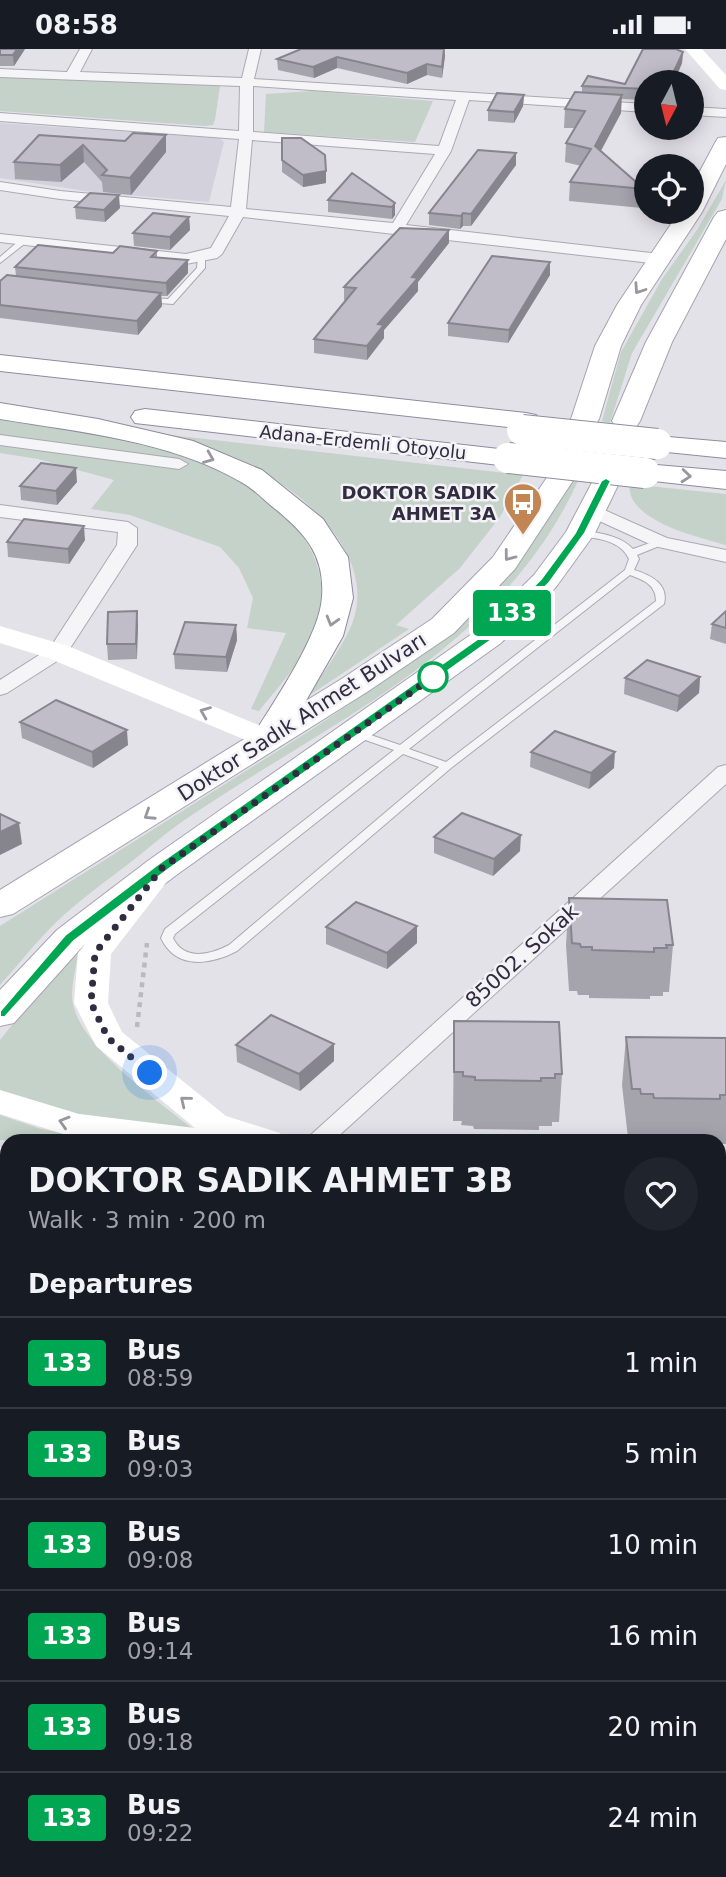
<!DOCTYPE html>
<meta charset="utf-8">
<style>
body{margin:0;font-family:"DejaVu Sans",sans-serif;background:#20242c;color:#f1f3f6;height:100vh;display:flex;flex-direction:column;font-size:26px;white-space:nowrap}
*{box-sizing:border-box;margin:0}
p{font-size:23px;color:#9ea1a6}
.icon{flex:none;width:38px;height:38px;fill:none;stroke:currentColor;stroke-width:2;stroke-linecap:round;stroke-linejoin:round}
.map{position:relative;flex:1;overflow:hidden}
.panel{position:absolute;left:0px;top:1085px;width:726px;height:744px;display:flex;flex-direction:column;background:#171b24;border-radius:21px 21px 0 0;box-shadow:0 4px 18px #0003}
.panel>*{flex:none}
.badge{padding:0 14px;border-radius:5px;font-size:24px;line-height:46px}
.needle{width:46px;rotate:187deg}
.buttons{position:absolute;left:634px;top:21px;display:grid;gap:14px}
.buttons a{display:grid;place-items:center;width:70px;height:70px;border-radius:50%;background:#171b24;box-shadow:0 4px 18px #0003;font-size:35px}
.you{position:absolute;width:35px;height:35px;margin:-18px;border:5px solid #fff;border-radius:50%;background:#1a73e8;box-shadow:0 0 0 10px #1a73e833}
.map>.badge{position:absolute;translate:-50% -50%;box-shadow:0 0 0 4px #fff}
h2{padding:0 28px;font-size:26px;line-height:63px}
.round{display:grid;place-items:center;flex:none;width:74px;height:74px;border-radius:37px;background:#20242c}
.summary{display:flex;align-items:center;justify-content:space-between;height:119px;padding:0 28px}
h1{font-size:33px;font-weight:800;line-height:52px}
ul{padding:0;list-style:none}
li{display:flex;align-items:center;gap:21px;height:91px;padding:0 28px;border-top:2px solid #363941}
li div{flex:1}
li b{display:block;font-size:26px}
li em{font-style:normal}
li .badge{min-width:77px;font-weight:700;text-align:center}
.status{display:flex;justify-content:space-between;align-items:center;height:49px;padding:0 35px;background:#171b24;direction:ltr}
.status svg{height:19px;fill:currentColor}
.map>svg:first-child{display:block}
.built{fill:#d3d1db}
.green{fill:#c4d2c9}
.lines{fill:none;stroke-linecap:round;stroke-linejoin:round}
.lane-casing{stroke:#aba8b3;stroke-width:2}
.street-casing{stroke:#aba8b3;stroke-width:2}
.primary-casing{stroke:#a6a3b4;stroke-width:2}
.highway-casing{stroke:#8f8b9e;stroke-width:2}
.path{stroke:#bab9c0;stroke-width:4.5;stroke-dasharray:5 5;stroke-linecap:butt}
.lane{fill:#f5f5f8;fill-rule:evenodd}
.street{fill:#f5f5f8;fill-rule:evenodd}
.secondary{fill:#fff;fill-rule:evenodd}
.primary{fill:#fff;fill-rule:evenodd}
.highway{fill:#fff;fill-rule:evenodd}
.highway-bridge-casing{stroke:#8f8b9e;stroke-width:32;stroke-linecap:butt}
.highway-bridge{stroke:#fff;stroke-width:30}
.wall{fill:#a5a3ac}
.shaded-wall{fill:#86848c}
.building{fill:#c0bdc8;stroke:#86848c;stroke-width:2}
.oneway{stroke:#98969f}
.line{fill:#00a651;stroke:#fff;stroke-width:2}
.walk{stroke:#312c3f;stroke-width:7;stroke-dasharray:0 12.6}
.stop-dot{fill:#fff;stroke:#00a651;stroke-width:3.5}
.labels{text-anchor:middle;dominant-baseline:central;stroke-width:5;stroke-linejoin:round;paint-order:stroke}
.far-street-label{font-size:18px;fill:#312c3f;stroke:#f3f2f7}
.far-poi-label{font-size:18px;font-weight:bold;fill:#312c3f;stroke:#f3f2f7;text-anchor:end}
.street-label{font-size:21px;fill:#312c3f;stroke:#f3f2f7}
</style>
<div class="status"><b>08:58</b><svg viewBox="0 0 49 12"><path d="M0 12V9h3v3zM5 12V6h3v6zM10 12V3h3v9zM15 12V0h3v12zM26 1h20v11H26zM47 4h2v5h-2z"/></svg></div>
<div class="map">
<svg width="726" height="1828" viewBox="0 0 726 1828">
<rect width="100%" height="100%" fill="#e4e2e9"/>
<polygon class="built" points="0,74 219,89 224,93 209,153 92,143 0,129"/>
<g class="green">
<polygon points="0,28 220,37 215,71 213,76 205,77 0,62"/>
<polygon points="313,42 433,52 415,93 264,83 266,45"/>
<polygon points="726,131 722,150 632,304 610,374 602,372 621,303 662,230 697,181"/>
<path d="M 0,371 C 53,379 105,387 157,400 C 184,406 213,413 237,427 C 258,440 276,458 293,476 C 319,503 329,542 316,579 C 304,610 280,636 259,662 L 251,660 L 286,584 L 247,579 L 253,549 L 239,519 L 220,498 L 130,466 L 91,460 L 114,431 L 38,410 L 0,404 Z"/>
<path d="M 161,385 L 523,426 L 500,468 L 460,519 L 396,576 L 409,580 L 307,648 C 322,624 342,600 352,575 C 380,501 292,433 233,408 C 210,399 185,393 161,385 Z"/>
<path d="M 564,431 L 578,432 C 501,601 330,672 186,770 C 165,784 147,801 127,816 C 106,832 84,848 65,865 C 41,886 21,913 0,936 L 0,877 L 314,679 L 393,626 L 461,572 Z"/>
<path d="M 629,435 L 726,445 L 726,496 C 698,488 649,477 633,451 C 630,447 630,440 629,435 Z"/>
<path d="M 78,905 C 76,918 72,934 72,947 C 73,994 159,1052 193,1080 L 79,1067 L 3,1044 L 0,1040 L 0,991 L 40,941 Z"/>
<polygon points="0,1066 41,1080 105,1092 0,1091"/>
<polygon points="7,1768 7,1822 253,1822 214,1828 0,1828 0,1789"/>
</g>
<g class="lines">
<g class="lane-casing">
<g id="lane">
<polygon points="21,190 28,192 0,214 0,208"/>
<polygon points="198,206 205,208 205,219 173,255 145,253 144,251 148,249 168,250 197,219"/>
<path d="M 580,481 C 599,484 620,486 633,500 L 658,491 L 664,491 L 664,495 L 637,506 L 639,510 L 634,521 C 651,526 669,535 664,555 L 451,719 L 237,902 C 210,916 176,921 161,889 L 165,880 L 394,701 L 351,686 L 350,684 L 351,682 L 359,682 L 400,696 L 625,521 L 629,510 C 620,490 596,490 577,486 L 575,484 ZM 630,526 C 644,531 656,536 656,552 L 446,713 L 409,700 ZM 403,705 L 439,718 L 229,896 C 210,906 184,912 173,889 L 175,885 Z"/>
</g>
</g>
<g class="street-casing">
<g id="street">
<path d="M 80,0 L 92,0 L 80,23 L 242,29 L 249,0 L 261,0 L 254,30 L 646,55 L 646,63 L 469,51 L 451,102 L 406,176 L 660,205 L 668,210 L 660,215 L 243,168 L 222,205 L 217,209 L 186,215 L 0,193 L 0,185 L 186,205 L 211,199 L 229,167 L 60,150 L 0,141 L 0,133 L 60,142 L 231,158 L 239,90 L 0,72 L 0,64 L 239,82 L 240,37 L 0,28 L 0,20 L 67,23 ZM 253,37 L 456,51 L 439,97 L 253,83 ZM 252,91 L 435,105 L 393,174 L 246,160 Z"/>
<polygon points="691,58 726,60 726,68 691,66"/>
<polygon points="0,386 179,410 188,415 179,420 0,396"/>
<polygon points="591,455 667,489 726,501 726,513 654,497 584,465 582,461"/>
<polygon points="0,456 128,473 137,479 137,496 65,607 7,644 0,646 0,631 50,599 117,496 118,483 0,468"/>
<polygon points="726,716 726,735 333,1092 304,1092 718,718"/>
<polygon points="7,1715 7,1768 0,1771 0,1717"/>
<polygon points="726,1742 726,1774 719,1775 719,1744"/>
<polygon points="354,1822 424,1822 421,1828 351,1828"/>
<polygon points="484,1822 536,1822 533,1828 481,1828"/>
</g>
</g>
<g class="primary-casing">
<g id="primary">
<polygon points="726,88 726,115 702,163 641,256 621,297 599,370 595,376 585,378 575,376 571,370 595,297 617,256 679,163 691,163 691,139 715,94 718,89"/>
<polygon points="726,161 726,190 672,293 640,372 636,378 626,380 616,378 612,372 646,293 714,168 718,163"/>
<polygon points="560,421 570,424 574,430 515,520 454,584 367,643 13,865 0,868 0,841 343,629 432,570 493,508 550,424"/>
<polygon points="606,423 616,426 620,432 595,484 556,538 501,594 175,827 83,897 14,974 0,977 0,941 57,881 149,811 479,580 534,526 566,483 596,426"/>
</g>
</g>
<g class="highway-casing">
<g id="highway">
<polygon points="0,306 526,364 536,366 540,372 536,378 526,380 0,322"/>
<path d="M 0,354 L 98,370 L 193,392 L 262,421 L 323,470 L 348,508 L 353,549 L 343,587 L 280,697 L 268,700 L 256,697 L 251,690 C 272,655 320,587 322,548 C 325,506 305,484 274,459 C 264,451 253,439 241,433 C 171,392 79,383 0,370 Z"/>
<polygon points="145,360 508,401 518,403 522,409 518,415 508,417 135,374 131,368 135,362"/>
<polygon points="657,387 726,393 726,409 647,401 643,395 647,389"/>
<polygon points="645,415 726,422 726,440 635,430 631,424 635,418"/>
</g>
</g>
<polyline class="path" points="137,978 147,894"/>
<use href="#lane" class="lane"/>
<use href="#street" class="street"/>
<g class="secondary">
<polygon points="685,0 702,0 726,26 726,41 720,40"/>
<polygon points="0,577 68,597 278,684 283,690 278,696 268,699 258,696 48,609 0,594"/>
<polygon points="153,820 164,823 169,830 111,905 108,954 122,983 226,1067 280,1084 285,1092 103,1092 76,1089 0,1065 0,1041 79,1065 195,1079 96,997 74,954 78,904 142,823"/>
<rect x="0" y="1098" width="7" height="24"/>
<rect x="719" y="1122" width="7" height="26"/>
<polygon points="7,1147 7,1173 0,1175 0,1149"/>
<polygon points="719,1158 726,1159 726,1185 719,1184"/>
</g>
<use href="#primary" class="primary"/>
<use href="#highway" class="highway"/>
<g class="highway-bridge-casing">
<g id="highway-bridge">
<polyline points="522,381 657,395"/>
<polyline points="508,409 645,424"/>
</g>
</g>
<use href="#highway-bridge" class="highway-bridge"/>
</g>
<g class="wall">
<polygon points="0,0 25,0 14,17 0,17"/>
<polygon points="301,0 445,7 442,29 427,26 407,35 337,19 314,29 278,21 277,10"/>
<polygon points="683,3 682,14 674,33 646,33 646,51 621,50 621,64 601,102 644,140 642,159 569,152 570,133 581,117 565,113 566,94 575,79 564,79 565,60 582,43 582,37 625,35"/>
<polygon points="524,46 523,57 514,74 488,72 488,61"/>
<polygon points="39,86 166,103 131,146 103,143 102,133 84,113 61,133 15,130 14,113"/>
<polygon points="516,104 516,116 471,177 463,177 460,180 429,176 429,164"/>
<polygon points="282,111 326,134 303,138 282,123"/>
<polygon points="328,151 395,154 395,166 392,170 328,163"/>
<polygon points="75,158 120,159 105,173 76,170"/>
<polygon points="189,168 190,181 170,201 134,197 133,184"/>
<polygon points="449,194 418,233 418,242 384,281 384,289 367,311 314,304 314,290 346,251 344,251 344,238"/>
<polygon points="157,202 157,208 188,211 188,224 167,247 161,247 162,257 138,286 0,269 0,232 16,227 15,218 113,204"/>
<polygon points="550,213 550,226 508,294 448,287 448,274"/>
<polygon points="77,433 57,456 21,451 20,437"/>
<polygon points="85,491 69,515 8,508 7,493"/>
<polygon points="137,562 137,610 108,611 107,595"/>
<polygon points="726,562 726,595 710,590 712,575"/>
<polygon points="236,576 237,591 227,623 175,620 174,605"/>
<polygon points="700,628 699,644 677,663 624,645 625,629"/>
<polygon points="20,673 128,696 93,719 22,689"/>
<polygon points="531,703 614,719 589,740 530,718"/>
<polygon points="434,788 520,802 493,827 434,804"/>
<polygon points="569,849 673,896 669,943 663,943 663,947 650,947 650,950 589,949 589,946 578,946 577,942 569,942 566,896"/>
<polygon points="326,878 417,894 387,920 326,895"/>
<polygon points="454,972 562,1025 559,1073 552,1073 552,1077 539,1077 539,1081 474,1080 473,1077 461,1076 462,1072 453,1072"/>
<polygon points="626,988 726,989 726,1095 719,1095 719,1092 636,1092 636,1089 628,1089 622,1036"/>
<polygon points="236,996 334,1012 300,1042 237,1013"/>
<polygon points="0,1309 7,1394 0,1390"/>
</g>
<g class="shaded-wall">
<polygon points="17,0 25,0 14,17 13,6"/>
<polygon points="445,0 445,7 442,29 442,18"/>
<polygon points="683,3 682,14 674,33 669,33"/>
<polygon points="337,8 337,19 314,29 313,18"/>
<polygon points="427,15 427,26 407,35 407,24"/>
<polygon points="524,46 523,57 514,74 514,63"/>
<polygon points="622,46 621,64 593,116 595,97"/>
<polygon points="166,86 166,103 131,146 130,129"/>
<polygon points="83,96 84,113 61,133 60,116"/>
<polygon points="516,104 516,116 471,177 471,165"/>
<polygon points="326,122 326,134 303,138 303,126"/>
<polygon points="119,146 120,159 105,173 104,161"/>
<polygon points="395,154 395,166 392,170 392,158"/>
<polygon points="463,164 463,177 460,180 461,167"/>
<polygon points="189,168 190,181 170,201 170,188"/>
<polygon points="449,181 449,194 418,233 418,242 384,281 384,289 367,311 367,297 378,275 412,228"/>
<polygon points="188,211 188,224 167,247 166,234"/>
<polygon points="550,213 550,226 508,294 509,281"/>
<polygon points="161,244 162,257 138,286 137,272"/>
<polygon points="76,419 77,433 57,456 56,442"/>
<polygon points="84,477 85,491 69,515 68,500"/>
<polygon points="137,562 138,577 137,610 136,595"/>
<polygon points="236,576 237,591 227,623 226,608"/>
<polygon points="700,628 699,644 677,663 679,647"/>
<polygon points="127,681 128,696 93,719 92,703"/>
<polygon points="615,703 614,719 589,740 591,724"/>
<polygon points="19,774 22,795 0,806 0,783"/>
<polygon points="521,786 520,802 493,827 494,810"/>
<polygon points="417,877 417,894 387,920 387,904"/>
<polygon points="334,995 334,1012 300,1042 299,1025"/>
<polygon points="7,1246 7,1264 0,1266 0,1248"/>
<polygon points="7,1373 7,1394 4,1376"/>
</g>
<g class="building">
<polygon points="0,0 17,0 13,6 0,6"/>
<polygon points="301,0 444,0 442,18 427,15 407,24 337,8 313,18 277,10"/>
<polygon points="643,0 676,0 683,3 669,33 646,33 646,40 582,37 588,27 625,35"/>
<polygon points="575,43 622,46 595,97 644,140 570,133 591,100 566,94 585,62 565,60"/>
<polygon points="497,44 524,46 514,63 488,61"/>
<polygon points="133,84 166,86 130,129 102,126 107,121 83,96 60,116 14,113 39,86 125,92"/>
<polygon points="282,89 301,89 325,106 326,122 303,126 282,111"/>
<polygon points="478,101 516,104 471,165 463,164 461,167 429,164"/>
<polygon points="352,124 395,154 392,158 328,151"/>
<polygon points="90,144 119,146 104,161 75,158"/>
<polygon points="153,164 189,168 170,188 133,184"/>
<polygon points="400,179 449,181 412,228 418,229 378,275 384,276 367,297 314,290 356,239 344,238"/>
<polygon points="38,196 113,204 120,197 157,202 151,208 188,211 166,234 15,218"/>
<polygon points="492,207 550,213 509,281 448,274"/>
<polygon points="7,226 161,244 137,272 0,256 0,232"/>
<polygon points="41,414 76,419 56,442 20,437"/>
<polygon points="24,470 84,477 68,500 7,493"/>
<polygon points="137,562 136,595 107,595 108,563"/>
<polygon points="726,562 726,579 712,575"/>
<polygon points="185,573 236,576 226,608 174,605"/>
<polygon points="647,611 700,628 679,647 625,629"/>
<polygon points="56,651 127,681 92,703 20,673"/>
<polygon points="555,682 615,703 591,724 531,703"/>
<polygon points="462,764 521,786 494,810 434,788"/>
<polygon points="0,765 19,774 0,783"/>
<polygon points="569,849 667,851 673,896 666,896 667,899 654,899 654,903 592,901 592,898 581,898 580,895 572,894"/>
<polygon points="356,853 417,877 387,904 326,878"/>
<polygon points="271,966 334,995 299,1025 236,996"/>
<polygon points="454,972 559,973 562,1025 555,1025 555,1029 541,1029 541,1032 475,1031 475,1028 463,1027 463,1023 454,1023"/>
<polygon points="626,988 726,989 726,1046 720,1046 720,1050 654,1049 653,1045 641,1045 640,1040 632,1040"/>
<polygon points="7,1209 7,1246 0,1248 0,1211"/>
<polygon points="7,1302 7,1373 4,1376 0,1373 0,1309"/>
<polygon points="719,1779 721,1779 726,1796 726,1828 587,1828 613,1822 719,1822"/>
</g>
<defs><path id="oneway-chevron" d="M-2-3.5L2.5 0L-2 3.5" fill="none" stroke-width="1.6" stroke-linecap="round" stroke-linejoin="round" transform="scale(1.75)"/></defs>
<g class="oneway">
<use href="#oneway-chevron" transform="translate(639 240) rotate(124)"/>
<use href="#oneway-chevron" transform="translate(209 409) rotate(22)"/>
<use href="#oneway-chevron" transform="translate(686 427) rotate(5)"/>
<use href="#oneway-chevron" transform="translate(509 507) rotate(127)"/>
<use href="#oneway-chevron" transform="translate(332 572) rotate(106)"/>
<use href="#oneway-chevron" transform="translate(205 663) rotate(-158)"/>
<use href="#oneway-chevron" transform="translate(149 766) rotate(147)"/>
<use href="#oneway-chevron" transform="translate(185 1052) rotate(-141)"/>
<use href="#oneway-chevron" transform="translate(64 1073) rotate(-163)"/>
</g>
<polygon class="line" points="606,429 611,432 585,484 549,534 494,589 166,822 74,892 5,968 0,968 0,962 65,886 157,816 486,584 541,530 575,484 601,432"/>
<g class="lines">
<polyline class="walk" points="150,1024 108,989 91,954 95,904 162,819 433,628"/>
</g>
<defs>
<g id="bus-pin" transform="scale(2.0125)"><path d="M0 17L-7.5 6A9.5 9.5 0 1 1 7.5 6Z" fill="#c18654" stroke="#f3f2f7"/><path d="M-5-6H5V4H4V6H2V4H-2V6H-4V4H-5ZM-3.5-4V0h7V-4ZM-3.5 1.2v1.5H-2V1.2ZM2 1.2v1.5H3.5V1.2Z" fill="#fff"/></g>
</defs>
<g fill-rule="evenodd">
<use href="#bus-pin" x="523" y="453"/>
</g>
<circle class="stop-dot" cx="433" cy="628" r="14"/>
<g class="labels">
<g class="far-street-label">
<text transform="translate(363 393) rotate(6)">Adana-Erdemli Otoyolu</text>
</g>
<g class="far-poi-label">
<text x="496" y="443">DOKTOR SADIK<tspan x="496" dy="21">AHMET 3A</tspan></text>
</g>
<g class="street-label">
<text transform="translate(302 668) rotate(-33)">Doktor Sadık Ahmet Bulvarı</text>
<text transform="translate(522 907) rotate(-42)">85002. Sokak</text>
</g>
</g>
</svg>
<div class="buttons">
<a><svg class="needle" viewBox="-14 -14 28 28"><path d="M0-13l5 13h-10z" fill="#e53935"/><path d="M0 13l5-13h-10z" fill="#9ea1a6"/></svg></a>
<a><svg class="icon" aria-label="locate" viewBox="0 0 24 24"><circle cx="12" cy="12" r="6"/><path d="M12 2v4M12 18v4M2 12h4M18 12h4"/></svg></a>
</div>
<div class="you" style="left:150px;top:1024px"></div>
<b class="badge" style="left:512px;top:564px;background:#00a651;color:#fff">133</b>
<section class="panel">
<div class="summary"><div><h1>DOKTOR SADIK AHMET 3B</h1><p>Walk · 3 min · 200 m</p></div><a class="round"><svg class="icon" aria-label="heart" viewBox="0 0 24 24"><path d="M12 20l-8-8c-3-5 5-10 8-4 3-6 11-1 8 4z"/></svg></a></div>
<h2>Departures</h2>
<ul>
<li><span class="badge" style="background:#00a651;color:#fff">133</span><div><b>Bus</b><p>08:59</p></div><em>1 min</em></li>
<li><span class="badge" style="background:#00a651;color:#fff">133</span><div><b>Bus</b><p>09:03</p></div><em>5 min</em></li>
<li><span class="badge" style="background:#00a651;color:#fff">133</span><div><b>Bus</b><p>09:08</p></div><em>10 min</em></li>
<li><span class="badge" style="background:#00a651;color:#fff">133</span><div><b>Bus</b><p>09:14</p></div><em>16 min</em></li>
<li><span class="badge" style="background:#00a651;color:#fff">133</span><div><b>Bus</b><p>09:18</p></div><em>20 min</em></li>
<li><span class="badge" style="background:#00a651;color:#fff">133</span><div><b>Bus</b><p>09:22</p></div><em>24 min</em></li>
</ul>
</section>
</div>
